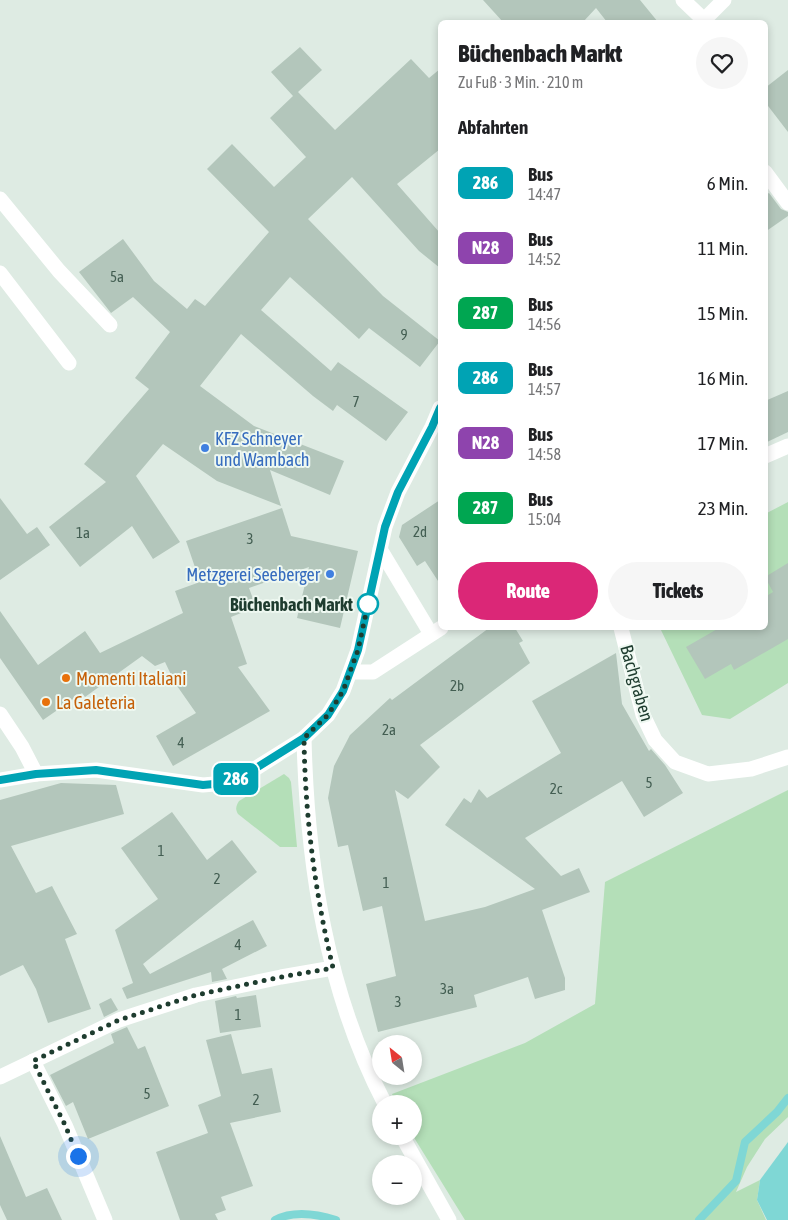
<!DOCTYPE html>
<html lang="de">
<meta charset="utf-8">
<style>
body{margin:0;font-family:"Asap Condensed",sans-serif;background:#f6f6f6;color:#202124;height:100vh;display:flex;flex-direction:column;font-size:19px;white-space:nowrap}
*{box-sizing:border-box;margin:0}
p{font-size:16px;color:#757577}
.icon{flex:none;width:28px;height:28px;fill:none;stroke:currentColor;stroke-width:2;stroke-linecap:round;stroke-linejoin:round}
.map{position:relative;flex:1;overflow:hidden}
.side{position:absolute;left:438px;top:20px;width:330px;height:610px;display:flex;flex-direction:column;background:#fff;border-radius:8px;box-shadow:0 2px 8px #0003}
.side>*{flex:none}
.badge{padding:0 10px;border-radius:8px;font-size:18px;line-height:32px}
.needle{width:32px;rotate:330deg}
.tools{position:absolute;left:372px;top:1035px;display:grid;gap:10px}
.tools a{display:grid;place-items:center;width:50px;height:50px;border-radius:50%;background:#fff;box-shadow:0 2px 8px #0003;font-size:25px}
.you{position:absolute;width:25px;height:25px;margin:-12px;border:4px solid #fff;border-radius:50%;background:#1a73e8;box-shadow:0 0 0 8px #1a73e833}
.map>.badge{position:absolute;translate:-50% -50%;box-shadow:0 0 0 2px #fff}
h2{padding:0 20px;font-size:19px;line-height:45px}
.round{display:grid;place-items:center;flex:none;width:52px;height:52px;border-radius:26px;background:#f6f6f6}
.summary{display:flex;align-items:center;justify-content:space-between;height:85px;padding:0 20px}
h1{font-size:24px;font-weight:800;line-height:38px}
.action{display:flex;gap:10px;margin-top:auto;padding:10px 20px}
.action a{flex:1;height:58px;border-radius:30px;background:#db2777;color:#fff;font-size:20px;font-weight:800;line-height:58px;text-align:center}
.action a+a{background:#f6f6f6;color:#202124}
ul{padding:0;list-style:none}
li{display:flex;align-items:center;gap:15px;height:65px;padding:0 20px}
li div{flex:1}
li b{display:block;font-size:19px}
li em{font-style:normal}
li .badge{min-width:55px;font-weight:700;text-align:center}
.map>svg:first-child{display:block}
.green{fill:#b4dfb8}
.water{fill:#7fd7d5}
.lines{fill:none;stroke-linecap:round;stroke-linejoin:round}
.stream{stroke:#7fd7d5;stroke-width:8}
.building{fill:#b3c6bb}
.minor{stroke:#fff;stroke-width:15}
.line-casing{stroke:#fff;stroke-width:11}
.line{stroke:#00a3b4;stroke-width:8}
.walk{stroke:#1e3c2f;stroke-width:5;stroke-dasharray:0 9}
.shop-dot{fill:#3f7fe0;stroke:#eef8f1;stroke-width:2}
.stop-dot{fill:#fff;stroke:#00a3b4;stroke-width:2.5}
.food-dot{fill:#e8710a;stroke:#eef8f1;stroke-width:2}
.labels{text-anchor:middle;dominant-baseline:central;stroke-width:4;stroke-linejoin:round;paint-order:stroke}
.number-label{font-size:15px;fill:#435e52}
.shop-label{font-size:18px;fill:#366cbe;stroke:#eef8f1;text-anchor:start}
.stop-label{font-size:18px;font-weight:bold;fill:#1e3c2f;stroke:#eef8f1;text-anchor:end}
.food-label{font-size:18px;fill:#c56008;stroke:#eef8f1;text-anchor:start}
.street-label{font-size:18px;fill:#1e3c2f;stroke:#eef8f1}
</style>
<div class="map">
<svg width="788" height="1220" viewBox="0 0 788 1220">
<rect width="100%" height="100%" fill="#deebe3"/>
<g class="green">
<polygon points="788,502 788,683 730,719 702,715 660,628 765,628 765,514"/>
<path d="M 284,774 L 289,778 L 291,782 L 297,847 L 280,847 L 238,814 C 235,809 236,806 239,801 Z"/>
<polygon points="788,790 788,1117 765,1139 747,1167 736,1192 760,1180 757,1200 766,1220 465,1220 413,1136 414,1104 396,1104 392,1094 525,1043 595,1004 605,882"/>
</g>
<polygon class="water" points="788,1142 788,1220 767,1220 757,1200 760,1180"/>
<g class="lines">
<g class="stream">
<path d="M 275,1220 C 294,1210 317,1214 336,1220"/>
<polyline points="699,1220 736,1181 745,1142 777,1112 788,1098"/>
</g>
</g>
<g class="building">
<polygon points="483,0 640,0 658,22 607,22 596,8 583,22 503,22"/>
<polygon points="300,47 322,70 298,92 335,130 411,59 429,78 440,69 440,149 397,184 440,233 440,268 419,251 352,177 308,219 383,296 440,341 420,367 369,328 359,339 290,277 261,310 331,371 338,362 408,412 386,441 337,405 333,411 313,396 241,334 200,386 254,426 344,461 330,495 270,470 281,506 217,481 163,444 136,476 180,542 153,559 132,526 80,567 49,527 106,482 84,464 149,389 135,378 170,332 133,297 111,313 79,272 123,239 154,281 187,309 195,299 205,306 269,232 207,169 232,144 274,187 306,157 270,118 293,96 271,72"/>
<polygon points="788,70 788,132 765,102 765,88"/>
<polygon points="769,193 781,209 788,212 788,216 765,232 765,195"/>
<polygon points="788,391 788,432 765,443 765,401"/>
<polygon points="0,498 27,534 37,527 50,545 0,580"/>
<polygon points="440,500 440,584 425,561 417,566 399,537 402,525"/>
<polygon points="282,508 291,536 358,551 340,628 297,618 309,567 249,588 256,607 231,617 247,664 238,667 270,711 173,766 156,736 196,713 175,683 165,662 155,666 142,656 85,697 82,693 43,720 0,658 0,611 38,665 85,631 100,653 183,613 175,591 200,582 186,541"/>
<polygon points="788,563 788,639 734,670 731,664 705,679 686,647 719,628 765,628 765,597 773,592 765,577"/>
<polygon points="489,628 515,628 523,641 519,643 530,663 420,745 440,767 408,799 395,790 425,921 485,907 535,889 445,825 464,798 471,803 479,789 487,798 561,753 532,701 616,653 622,704 649,751 651,749 665,765 683,793 644,817 622,781 525,838 561,876 579,868 590,892 542,910 565,978 565,990 535,999 528,977 474,995 477,1007 378,1032 366,984 396,976 382,906 363,911 348,845 338,847 328,798 334,766 350,735 390,698 392,700"/>
<polygon points="61,783 116,785 124,814 11,846 36,893 52,886 77,934 65,939 91,1009 48,1023 36,989 23,965 0,976 0,800"/>
<polygon points="172,812 207,860 232,840 257,872 143,964 150,974 253,920 267,946 222,969 227,979 212,982 211,972 127,999 122,988 133,983 115,930 158,899 121,848"/>
<polygon points="256,995 261,1027 220,1033 215,1001 236,996 237,998"/>
<polygon points="111,998 118,1010 104,1017 99,1004"/>
<polygon points="127,1027 138,1049 145,1046 169,1106 88,1139 73,1102 66,1106 50,1075 114,1043 111,1034"/>
<polygon points="231,1034 242,1074 272,1068 281,1112 230,1123 253,1186 221,1197 226,1210 215,1214 218,1220 180,1220 156,1152 208,1133 198,1105 221,1096 206,1040"/>
<polygon points="0,1136 26,1197 47,1188 62,1220 7,1220 0,1205"/>
</g>
<g class="lines">
<g class="minor">
<polyline points="683,0 704,20"/>
<polyline points="702,22 724,0"/>
<polyline points="765,172 788,203"/>
<polyline points="0,199 59,271 110,325"/>
<polyline points="0,273 69,363"/>
<polyline points="765,456 788,446"/>
<polyline points="380,549 431,634"/>
<polyline points="621,628 643,715 655,740 675,762 708,774 751,769 788,757"/>
<polyline points="351,672 373,672 441,628"/>
<polyline points="0,714 22,747 36,774"/>
<path d="M 304,738 C 307,864 326,991 385,1104"/>
<polyline points="0,780 36,774 96,770 203,785 225,783 245,775 304,738 328,715 343,691 358,650 385,527 398,492 432,427 440,408"/>
<polyline points="33,1061 65,1125 105,1220"/>
<polyline points="0,1077 119,1020 196,995 281,977 333,968"/>
<polyline points="402,1136 449,1220"/>
</g>
</g>
<g class="lines">
<g class="line-casing">
<polyline id="line" points="0,780 36,774 96,770 203,785 225,783 245,775 304,738 328,715 343,691 358,650 385,527 398,492 432,427 440,408"/>
</g>
<use href="#line" class="line"/>
<path class="walk" d="M 78,1156 L 65,1125 L 33,1061 L 119,1020 L 196,995 L 281,977 L 333,968 C 315,893 305,816 304,738 L 328,715 L 343,691 L 358,650 L 368,604"/>
</g>
<g class="shop-dot">
<circle cx="205" cy="448" r="5"/>
<circle cx="330" cy="574" r="5"/>
</g>
<circle class="stop-dot" cx="368" cy="604" r="10"/>
<g class="food-dot">
<circle cx="66" cy="678" r="5"/>
<circle cx="46" cy="702" r="5"/>
</g>
<g class="labels">
<g class="number-label">
<text x="117" y="276">5a</text>
<text x="404" y="334">9</text>
<text x="356" y="401">7</text>
<text x="420" y="531">2d</text>
<text x="83" y="532">1a</text>
<text x="250" y="538">3</text>
<text x="457" y="685">2b</text>
<text x="389" y="729">2a</text>
<text x="181" y="742">4</text>
<text x="649" y="782">5</text>
<text x="556" y="788">2c</text>
<text x="161" y="850">1</text>
<text x="217" y="878">2</text>
<text x="386" y="882">1</text>
<text x="238" y="944">4</text>
<text x="447" y="988">3a</text>
<text x="398" y="1001">3</text>
<text x="238" y="1014">1</text>
<text x="147" y="1093">5</text>
<text x="256" y="1099">2</text>
</g>
<g class="shop-label">
<text x="215" y="438">KFZ Schneyer<tspan x="215" dy="21">und Wambach</tspan></text>
<text x="320" y="574" text-anchor="end">Metzgerei Seeberger</text>
</g>
<g class="stop-label">
<text x="353" y="604">Büchenbach Markt</text>
</g>
<g class="food-label">
<text x="76" y="678">Momenti Italiani</text>
<text x="56" y="702">La Galeteria</text>
</g>
<g class="street-label">
<text transform="translate(637 683) rotate(74)">Bachgraben</text>
</g>
</g>
</svg>
<div class="tools">
<a><svg class="needle" viewBox="-14 -14 28 28"><path d="M0-13l5 13h-10z" fill="#e53935"/><path d="M0 13l5-13h-10z" fill="#757577"/></svg></a>
<a>+</a>
<a>−</a>
</div>
<div class="you" style="left:78px;top:1156px"></div>
<b class="badge" style="left:236px;top:779px;background:#00a3b4;color:#fff">286</b>
<section class="side">
<div class="summary"><div><h1>Büchenbach Markt</h1><p>Zu Fuß · 3 Min. · 210 m</p></div><a class="round"><svg class="icon" aria-label="heart" viewBox="0 0 24 24"><path d="M12 20l-8-8c-3-5 5-10 8-4 3-6 11-1 8 4z"/></svg></a></div>
<h2>Abfahrten</h2>
<ul>
<li><span class="badge" style="background:#00a3b4;color:#fff">286</span><div><b>Bus</b><p>14:47</p></div><em>6 Min.</em></li>
<li><span class="badge" style="background:#8e44ad;color:#fff">N28</span><div><b>Bus</b><p>14:52</p></div><em>11 Min.</em></li>
<li><span class="badge" style="background:#00a651;color:#fff">287</span><div><b>Bus</b><p>14:56</p></div><em>15 Min.</em></li>
<li><span class="badge" style="background:#00a3b4;color:#fff">286</span><div><b>Bus</b><p>14:57</p></div><em>16 Min.</em></li>
<li><span class="badge" style="background:#8e44ad;color:#fff">N28</span><div><b>Bus</b><p>14:58</p></div><em>17 Min.</em></li>
<li><span class="badge" style="background:#00a651;color:#fff">287</span><div><b>Bus</b><p>15:04</p></div><em>23 Min.</em></li>
</ul>
<div class="action"><a>Route</a><a>Tickets</a></div>
</section>
</div>
